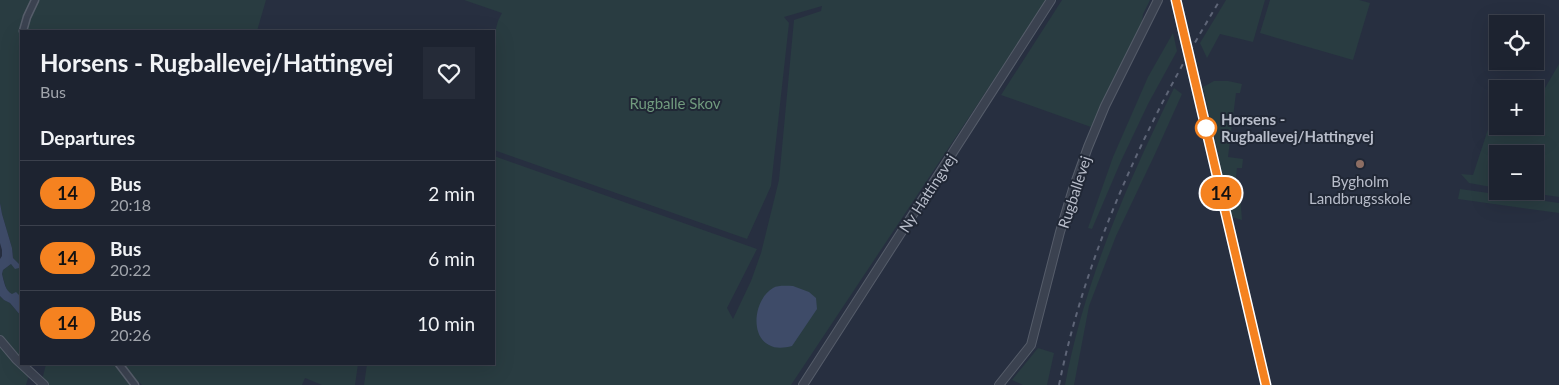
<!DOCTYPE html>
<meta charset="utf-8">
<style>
body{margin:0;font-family:Lato,sans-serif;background:#252b38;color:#f1f3f6;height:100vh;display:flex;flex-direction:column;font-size:19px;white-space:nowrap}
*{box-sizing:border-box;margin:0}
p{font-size:16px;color:#a0a4ab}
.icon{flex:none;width:28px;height:28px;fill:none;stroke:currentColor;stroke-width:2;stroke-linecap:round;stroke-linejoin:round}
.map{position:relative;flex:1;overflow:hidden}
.sheet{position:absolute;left:20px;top:30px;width:475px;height:335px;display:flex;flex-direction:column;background:#1d2330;border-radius:0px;box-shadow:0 5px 20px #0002,0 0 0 1px #3b404c}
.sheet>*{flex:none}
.badge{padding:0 10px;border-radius:16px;font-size:18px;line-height:32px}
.tools{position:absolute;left:1489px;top:15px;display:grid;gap:10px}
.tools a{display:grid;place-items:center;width:55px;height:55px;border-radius:0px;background:#1d2330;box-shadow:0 5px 20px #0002,0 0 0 1px #3b404c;font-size:25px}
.map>.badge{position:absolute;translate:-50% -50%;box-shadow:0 0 0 2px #fff}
h2{padding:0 20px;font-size:19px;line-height:45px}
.round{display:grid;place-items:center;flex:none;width:52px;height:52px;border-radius:0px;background:#252b38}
.summary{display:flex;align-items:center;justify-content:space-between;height:85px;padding:0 20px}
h1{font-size:24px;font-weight:700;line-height:38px}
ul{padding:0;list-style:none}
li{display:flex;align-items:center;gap:15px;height:65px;padding:0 20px;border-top:1px solid #3b404c}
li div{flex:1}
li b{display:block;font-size:19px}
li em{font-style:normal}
li .badge{min-width:55px;font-weight:700;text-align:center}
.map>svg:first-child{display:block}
.green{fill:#293c41}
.water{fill:#3e4b68}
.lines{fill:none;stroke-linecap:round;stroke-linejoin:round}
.minor-casing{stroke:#565d6a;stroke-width:9}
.tertiary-casing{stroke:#565d6a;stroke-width:10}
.minor{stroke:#3b4250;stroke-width:6}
.tertiary{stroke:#3b4250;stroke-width:8}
.rail{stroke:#5e6577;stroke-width:2;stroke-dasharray:5 5;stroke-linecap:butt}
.tertiary-bridge-casing{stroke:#565d6a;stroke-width:10;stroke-linecap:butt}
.tertiary-bridge{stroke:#3b4250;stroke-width:8}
.line-casing{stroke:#fff;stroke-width:11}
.line{stroke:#f58220;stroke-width:8}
.stop-dot{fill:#fff;stroke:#f58220;stroke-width:2.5}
.education-dot{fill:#8d6e63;stroke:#202735;stroke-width:2}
.labels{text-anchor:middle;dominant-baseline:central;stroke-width:4;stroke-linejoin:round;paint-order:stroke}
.park-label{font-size:15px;fill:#709a7e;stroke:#202735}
.stop-label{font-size:15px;font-weight:bold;fill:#b8bdca;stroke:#202735;text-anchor:start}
.poi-label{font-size:15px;fill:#b8bdca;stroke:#202735}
.street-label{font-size:15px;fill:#b8bdca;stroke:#202735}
</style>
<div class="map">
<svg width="1559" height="385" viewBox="0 0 1559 385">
<rect width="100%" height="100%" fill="#272f40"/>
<g class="green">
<polygon points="0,0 266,0 257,31 21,31 21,266 13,258 12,248 2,214 0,203"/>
<polygon points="464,0 1047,0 791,385 364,385 367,364 494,364 494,156 757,249 727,308 733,319 751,281 761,253 779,180 794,20 821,11 822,6 784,17 789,23 771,186 747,239 494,150 494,36 498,21 502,13"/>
<polygon points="1062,0 1150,0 1143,14 1142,23 1091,127 1001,95"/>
<polygon points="1226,0 1265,0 1253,42 1220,34 1207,58 1200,43"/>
<polygon points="1270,0 1359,0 1370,3 1353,60 1260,33"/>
<polygon points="1173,33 1177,51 1148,104 1121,161 1092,229 1088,228 1113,157 1148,77"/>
<polygon points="1559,64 1559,197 1519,191 1535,191 1535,154 1498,154 1497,188 1469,183 1461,174 1473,175 1495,108 1497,109 1498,126 1535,126 1535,121 1545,88"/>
<polygon points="1214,81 1228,81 1242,84 1240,93 1236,93 1228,157 1243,159 1242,168 1237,168 1234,194 1240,195 1242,220 1232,217 1203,87"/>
<path d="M 1174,88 L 1182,94 L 1155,154 L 1116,236 L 1089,306 L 1074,385 L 1065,385 C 1085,279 1127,184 1174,88 Z"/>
<polygon points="1460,189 1559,203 1559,213 1458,199"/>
<polygon points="11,264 19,268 21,267 21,297 9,293 6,288 2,274 3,270"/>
<polygon points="0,296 4,300 10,303 21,316 21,360 0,336"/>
<polygon points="0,344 29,375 26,385 0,385"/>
<polygon points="1038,348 1054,353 1047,385 1023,385 1012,380"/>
<polygon points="46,364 358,364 355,385 322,385 305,378 302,385 142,385 139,382 139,385 48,385 42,380"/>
</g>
<g class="water">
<path d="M 0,203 L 2,214 L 12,248 L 13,258 L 21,266 L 19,268 L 15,269 L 11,264 L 3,270 L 2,274 C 4,281 5,291 12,294 L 16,292 L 21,297 L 21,316 L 10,303 L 4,300 L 0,296 L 0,259 L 2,256 L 2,250 L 0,243 Z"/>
<path d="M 793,286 L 809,292 L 816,298 L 817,309 L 792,346 C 784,348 776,349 769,345 C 749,335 755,298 773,288 C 778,285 787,286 793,286 Z"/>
</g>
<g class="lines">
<g class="minor-casing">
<g id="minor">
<polyline points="23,31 27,17 35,0"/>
<polyline points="119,364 135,385"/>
</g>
</g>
<g class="tertiary-casing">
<g id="tertiary">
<polyline points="1176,0 1182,27"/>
<polyline points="1194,77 1266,385"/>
<polyline points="0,340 16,359 44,385"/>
<polyline points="803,385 1051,0"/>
<polyline points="999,385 1031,345 1060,232 1073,189 1088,147 1105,106 1158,0"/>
</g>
</g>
<use href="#minor" class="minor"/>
<use href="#tertiary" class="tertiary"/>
<path class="rail" d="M 1059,385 C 1087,248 1148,119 1220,0"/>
<g class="tertiary-bridge-casing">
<polyline id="tertiary-bridge" points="1182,27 1194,77"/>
</g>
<use href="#tertiary-bridge" class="tertiary-bridge"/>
</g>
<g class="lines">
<g class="line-casing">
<polyline id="line" points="1176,0 1266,385"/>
</g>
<use href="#line" class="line"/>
</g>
<circle class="stop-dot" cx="1206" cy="128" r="10"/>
<circle class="education-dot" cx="1360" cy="164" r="5"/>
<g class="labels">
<g class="park-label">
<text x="675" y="103">Rugballe Skov</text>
</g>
<g class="stop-label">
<text x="1221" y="119">Horsens -<tspan x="1221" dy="17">Rugballevej/Hattingvej</tspan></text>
</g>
<g class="poi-label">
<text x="1360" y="181">Bygholm<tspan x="1360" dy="17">Landbrugsskole</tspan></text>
</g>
<g class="street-label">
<text transform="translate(1074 192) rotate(-72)">Rugballevej</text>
<text transform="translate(927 193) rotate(-57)">Ny Hattingvej</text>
</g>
</g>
</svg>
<div class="tools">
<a><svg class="icon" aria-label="locate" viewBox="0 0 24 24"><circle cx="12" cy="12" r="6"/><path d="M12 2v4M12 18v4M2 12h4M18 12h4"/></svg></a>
<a>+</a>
<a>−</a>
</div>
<b class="badge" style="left:1221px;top:193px;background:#f58220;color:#111">14</b>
<section class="sheet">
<div class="summary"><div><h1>Horsens - Rugballevej/Hattingvej</h1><p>Bus</p></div><a class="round"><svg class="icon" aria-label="heart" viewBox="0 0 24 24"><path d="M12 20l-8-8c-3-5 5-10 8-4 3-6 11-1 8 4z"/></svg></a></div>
<h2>Departures</h2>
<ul>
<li><span class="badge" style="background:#f58220;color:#111">14</span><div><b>Bus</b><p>20:18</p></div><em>2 min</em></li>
<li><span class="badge" style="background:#f58220;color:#111">14</span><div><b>Bus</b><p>20:22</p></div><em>6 min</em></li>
<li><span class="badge" style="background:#f58220;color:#111">14</span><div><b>Bus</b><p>20:26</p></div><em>10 min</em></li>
</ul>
</section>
</div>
